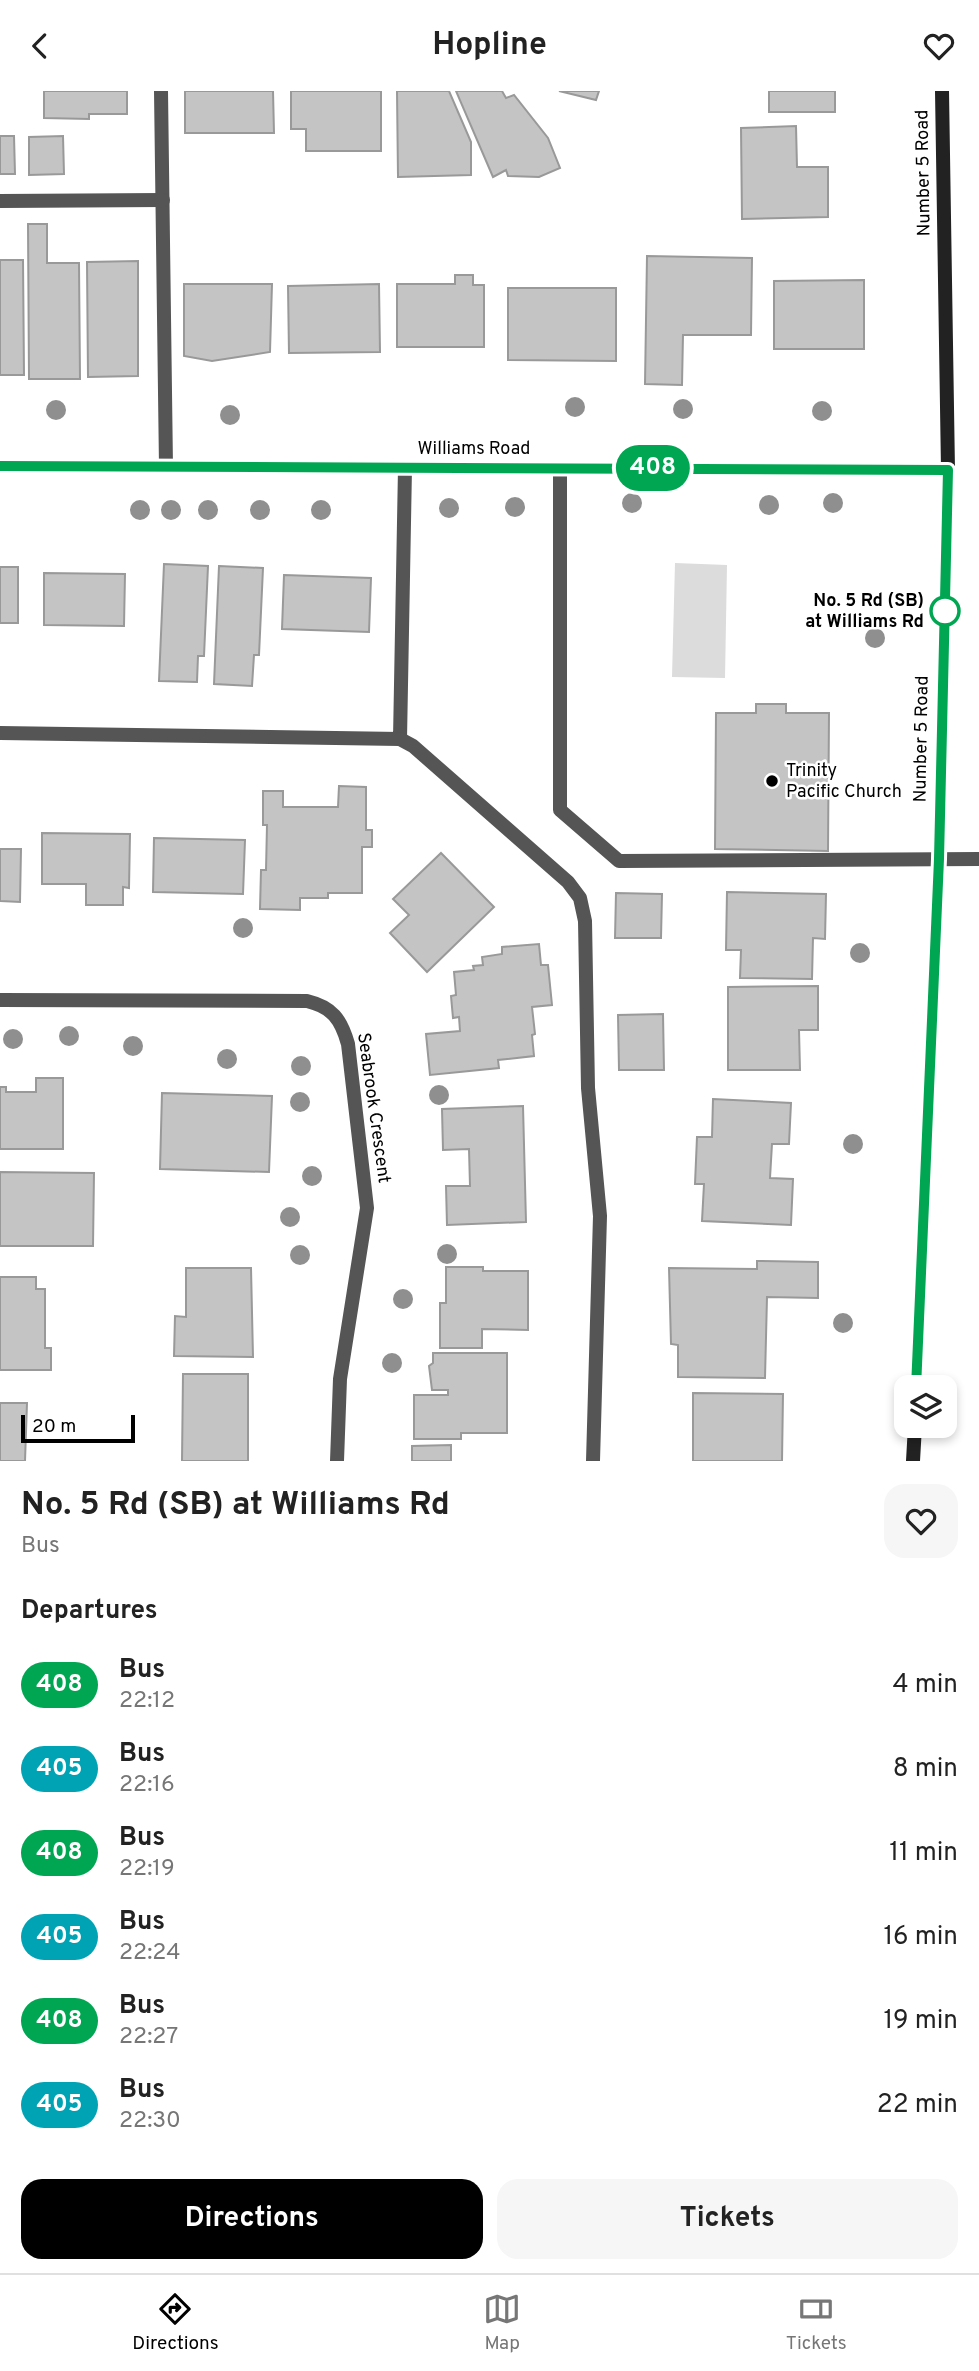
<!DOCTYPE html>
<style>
body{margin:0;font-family:Overpass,sans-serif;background:#f6f6f6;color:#222;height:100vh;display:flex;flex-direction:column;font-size:26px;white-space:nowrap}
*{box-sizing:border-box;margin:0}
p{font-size:23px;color:#767676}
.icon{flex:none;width:38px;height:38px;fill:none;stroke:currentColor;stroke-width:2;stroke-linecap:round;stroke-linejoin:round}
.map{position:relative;height:1370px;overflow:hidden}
.side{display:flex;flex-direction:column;background:#fff;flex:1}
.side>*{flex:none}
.badge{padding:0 14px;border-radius:23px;font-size:24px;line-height:46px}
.tools{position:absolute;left:894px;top:1284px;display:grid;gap:14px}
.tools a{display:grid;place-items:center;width:63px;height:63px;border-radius:14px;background:#fff;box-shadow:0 4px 10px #0003;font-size:35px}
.scale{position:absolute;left:21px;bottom:18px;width:114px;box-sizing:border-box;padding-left:7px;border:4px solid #000;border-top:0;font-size:19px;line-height:24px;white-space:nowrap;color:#000;-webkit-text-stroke:5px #fff;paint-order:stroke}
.map>.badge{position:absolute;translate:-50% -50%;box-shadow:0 0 0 4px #fff}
h2{padding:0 21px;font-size:26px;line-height:63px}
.round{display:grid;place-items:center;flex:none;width:74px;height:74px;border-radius:21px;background:#f6f6f6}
.summary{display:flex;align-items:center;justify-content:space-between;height:119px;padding:0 21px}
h1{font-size:33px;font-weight:700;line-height:52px}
.action{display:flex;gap:14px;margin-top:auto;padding:14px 21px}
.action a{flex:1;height:80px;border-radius:21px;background:#000;color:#fff;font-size:28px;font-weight:700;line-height:80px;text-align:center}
.action a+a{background:#f6f6f6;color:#222}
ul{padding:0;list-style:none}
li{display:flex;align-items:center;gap:21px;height:84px;padding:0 21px}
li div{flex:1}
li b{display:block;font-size:26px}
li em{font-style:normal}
li .badge{min-width:77px;font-weight:700;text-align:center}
header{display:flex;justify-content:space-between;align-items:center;height:91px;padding:0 21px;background:#fff;font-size:32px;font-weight:700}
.dock{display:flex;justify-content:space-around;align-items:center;height:98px;border-top:2px solid #e0e0e0;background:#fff;font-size:19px;color:#767676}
.dock a{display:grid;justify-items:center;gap:4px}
.dock .active{color:#000}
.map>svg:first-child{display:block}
.green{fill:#dcdcdc}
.building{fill:#c4c4c4;stroke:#999;stroke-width:2}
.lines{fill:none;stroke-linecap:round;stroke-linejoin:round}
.lane{stroke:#555;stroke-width:14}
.street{stroke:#555;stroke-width:14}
.secondary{stroke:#222;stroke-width:14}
.tree{fill:#8f8f8f}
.line-casing{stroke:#fff;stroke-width:16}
.line{stroke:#00a651;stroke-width:10}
.stop-dot{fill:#fff;stroke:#00a651;stroke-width:3.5}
.poi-dot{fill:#000;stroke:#fff;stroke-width:2.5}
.labels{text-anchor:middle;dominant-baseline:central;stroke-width:5;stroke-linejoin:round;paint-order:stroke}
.street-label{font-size:18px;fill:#000;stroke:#fff}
.stop-label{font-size:18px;font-weight:bold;fill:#000;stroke:#fff;text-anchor:end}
.poi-label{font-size:18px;fill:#000;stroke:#fff;text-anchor:start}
</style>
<header><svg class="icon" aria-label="back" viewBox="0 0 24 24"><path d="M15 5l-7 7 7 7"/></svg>Hopline<svg class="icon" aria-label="heart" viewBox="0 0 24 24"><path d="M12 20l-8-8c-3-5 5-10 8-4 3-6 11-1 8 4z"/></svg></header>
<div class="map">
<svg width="979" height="1370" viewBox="0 0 979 1370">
<rect width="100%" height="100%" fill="#fff"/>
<polygon class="green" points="675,472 727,474 725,587 672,586"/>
<g class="building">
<polygon points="44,0 127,0 127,23 89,23 89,28 44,27"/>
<polygon points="185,0 273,0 274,42 185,42"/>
<polygon points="291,0 381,0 381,60 306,60 306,38 291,38"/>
<polygon points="397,0 449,0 471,51 471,84 398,86"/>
<polygon points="456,0 502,0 506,7 514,4 548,47 560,77 539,86 508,85 506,79 493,86"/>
<polygon points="559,0 599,0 596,9"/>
<rect x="769" y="0" width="66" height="21"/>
<polygon points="796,35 797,76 828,76 828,126 742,128 741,37"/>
<polygon points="0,45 14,45 15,83 0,83"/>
<polygon points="63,45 64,83 29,84 29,46"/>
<polygon points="28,133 47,133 47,172 79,172 80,288 29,288"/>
<polygon points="647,165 752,167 751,244 683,244 682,294 645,293"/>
<polygon points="0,169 23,169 24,284 0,284"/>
<polygon points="138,170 138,285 88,286 87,171"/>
<polygon points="455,184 473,184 473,194 484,194 484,256 397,256 397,193 455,193"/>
<polygon points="864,189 864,258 774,258 774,190"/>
<polygon points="184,193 272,193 270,261 212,270 184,265"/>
<polygon points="379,193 380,261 289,262 288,195"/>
<polygon points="508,197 616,197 616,270 508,269"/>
<polygon points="164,473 208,475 204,565 198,565 197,591 159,590"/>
<polygon points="219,475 263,477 259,564 254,564 252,595 214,593"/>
<rect x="0" y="476" width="18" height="56"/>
<polygon points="44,482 125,483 124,535 44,534"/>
<polygon points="284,484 371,487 369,541 282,538"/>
<polygon points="756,613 786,613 786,622 829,622 828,760 715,758 716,622 756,622"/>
<polygon points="339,695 366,696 366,739 372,739 372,756 362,756 362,802 328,802 328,807 300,807 300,819 260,818 261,779 266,779 267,734 263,734 263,700 283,700 283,716 338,716"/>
<polygon points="42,742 130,743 129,797 123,796 123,814 86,814 86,793 42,793"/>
<polygon points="154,747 245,749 243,803 153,801"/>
<polygon points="0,758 21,758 20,811 0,810"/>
<polygon points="441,762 494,816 427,881 390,842 409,824 393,808"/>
<polygon points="727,801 826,803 825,848 813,847 812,888 740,887 741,859 726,859"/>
<polygon points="616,802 662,803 661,847 615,847"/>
<polygon points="539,853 541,874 548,874 552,914 532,916 535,943 532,944 534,965 498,969 499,977 430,984 426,943 460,940 459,926 453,927 451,905 456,904 454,881 474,879 473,875 483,874 482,866 502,863 502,856"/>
<polygon points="818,895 818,939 799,939 800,979 728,979 728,896"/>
<polygon points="663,923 664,979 619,979 618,924"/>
<polygon points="36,987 63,987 63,1058 0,1058 0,996 6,996 6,1001 36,1001"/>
<polygon points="162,1002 272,1005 269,1081 160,1078"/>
<polygon points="713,1008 791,1012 789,1053 772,1053 770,1087 793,1088 791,1134 702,1130 704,1093 695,1093 697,1046 712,1046"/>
<polygon points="523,1015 526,1131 447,1134 446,1095 470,1095 469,1058 443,1059 442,1018"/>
<polygon points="0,1081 94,1082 93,1155 0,1155"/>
<polygon points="757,1170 818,1171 818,1207 767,1206 765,1287 678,1286 678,1254 671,1253 669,1177 757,1178"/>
<polygon points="446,1176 483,1176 483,1180 528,1180 528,1239 482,1238 482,1257 440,1257 440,1212 446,1212"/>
<polygon points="186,1177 251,1177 253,1266 174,1265 175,1225 186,1226"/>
<polygon points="0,1186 36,1186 36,1198 45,1198 45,1257 51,1257 51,1279 0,1279"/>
<polygon points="433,1262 507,1262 507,1342 461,1342 461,1348 414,1348 414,1304 448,1304 448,1299 432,1299 429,1275 433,1272"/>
<polygon points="183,1283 248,1283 248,1370 182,1370"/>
<polygon points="693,1302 783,1303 782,1370 693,1370"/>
<polygon points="0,1312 27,1312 25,1370 0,1370"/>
<polygon points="451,1354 451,1370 412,1370 412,1355"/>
</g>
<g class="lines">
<g class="lane">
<polyline points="161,0 166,376"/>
<polyline points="0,110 163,109"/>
<polyline points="560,377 560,719 619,770 979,768"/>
<polyline points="0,642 400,648 405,377"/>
<polyline points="400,648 413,655 568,791 580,807 585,830 588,997 600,1125 593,1370"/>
</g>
<path class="street" d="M 0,909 L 307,910 C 332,916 341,928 348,953 L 367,1117 L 340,1288 L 337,1370"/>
<g class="secondary">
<polyline points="0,375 948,379"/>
<polyline points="916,1297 939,768 948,379 942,0"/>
<polyline points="913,1370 915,1335"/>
</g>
</g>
<g class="tree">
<circle cx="575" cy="316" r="10"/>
<circle cx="683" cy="318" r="10"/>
<circle cx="56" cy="319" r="10"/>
<circle cx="822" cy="320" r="10"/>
<circle cx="230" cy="324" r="10"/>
<circle cx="632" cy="412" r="10"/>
<circle cx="833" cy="412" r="10"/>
<circle cx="769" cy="414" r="10"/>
<circle cx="515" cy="416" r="10"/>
<circle cx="449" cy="417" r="10"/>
<circle cx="140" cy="419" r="10"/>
<circle cx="171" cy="419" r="10"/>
<circle cx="208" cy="419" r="10"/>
<circle cx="260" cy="419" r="10"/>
<circle cx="321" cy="419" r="10"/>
<circle cx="875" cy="547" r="10"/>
<circle cx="243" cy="837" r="10"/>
<circle cx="860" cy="862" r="10"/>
<circle cx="69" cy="945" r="10"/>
<circle cx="13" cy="948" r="10"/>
<circle cx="133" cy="955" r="10"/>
<circle cx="227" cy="968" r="10"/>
<circle cx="301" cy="975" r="10"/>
<circle cx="439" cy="1004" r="10"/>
<circle cx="300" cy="1011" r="10"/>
<circle cx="853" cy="1053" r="10"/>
<circle cx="312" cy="1085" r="10"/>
<circle cx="290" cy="1126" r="10"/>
<circle cx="447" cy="1163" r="10"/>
<circle cx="300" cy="1164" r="10"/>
<circle cx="403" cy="1208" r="10"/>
<circle cx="843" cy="1232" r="10"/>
<circle cx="392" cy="1272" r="10"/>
</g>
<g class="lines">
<g class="line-casing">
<polyline id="line" points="0,375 948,379 939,768 916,1297"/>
</g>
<use href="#line" class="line"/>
</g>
<circle class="stop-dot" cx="945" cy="520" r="14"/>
<circle class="poi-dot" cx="772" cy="690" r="7"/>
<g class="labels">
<g class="street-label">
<text transform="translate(924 82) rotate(-91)">Number 5 Road</text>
<text x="474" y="358">Williams Road</text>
<text transform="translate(922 648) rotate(-89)">Number 5 Road</text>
<text transform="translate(373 1017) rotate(82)">Seabrook Crescent</text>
</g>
<g class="stop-label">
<text x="924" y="510">No. 5 Rd (SB)<tspan x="924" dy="21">at Williams Rd</tspan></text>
</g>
<g class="poi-label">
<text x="786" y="680">Trinity<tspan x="786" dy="21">Pacific Church</tspan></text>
</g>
</g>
</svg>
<div class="tools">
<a><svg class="icon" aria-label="layers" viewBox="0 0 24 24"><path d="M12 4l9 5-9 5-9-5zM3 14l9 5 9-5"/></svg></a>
</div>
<div class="scale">20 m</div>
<b class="badge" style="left:653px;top:377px;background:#00a651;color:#fff">408</b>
</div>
<section class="side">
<div class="summary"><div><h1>No. 5 Rd (SB) at Williams Rd</h1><p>Bus</p></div><a class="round"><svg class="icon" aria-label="heart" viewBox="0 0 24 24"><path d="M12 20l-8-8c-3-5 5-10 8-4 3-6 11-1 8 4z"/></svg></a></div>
<h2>Departures</h2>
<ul>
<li><span class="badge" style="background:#00a651;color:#fff">408</span><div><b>Bus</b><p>22:12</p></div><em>4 min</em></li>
<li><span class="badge" style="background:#00a3b4;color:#fff">405</span><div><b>Bus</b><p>22:16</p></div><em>8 min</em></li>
<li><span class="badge" style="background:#00a651;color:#fff">408</span><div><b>Bus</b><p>22:19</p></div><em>11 min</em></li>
<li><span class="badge" style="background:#00a3b4;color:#fff">405</span><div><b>Bus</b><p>22:24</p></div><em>16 min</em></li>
<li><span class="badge" style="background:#00a651;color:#fff">408</span><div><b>Bus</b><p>22:27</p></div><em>19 min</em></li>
<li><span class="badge" style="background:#00a3b4;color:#fff">405</span><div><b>Bus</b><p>22:30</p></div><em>22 min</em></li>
</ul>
<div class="action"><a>Directions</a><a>Tickets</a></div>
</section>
<nav class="dock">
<a class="active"><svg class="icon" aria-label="directions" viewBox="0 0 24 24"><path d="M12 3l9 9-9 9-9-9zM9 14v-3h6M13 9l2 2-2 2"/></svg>Directions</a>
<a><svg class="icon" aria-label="map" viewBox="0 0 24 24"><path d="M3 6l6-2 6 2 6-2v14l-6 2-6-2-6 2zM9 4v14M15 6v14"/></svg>Map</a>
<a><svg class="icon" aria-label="tickets" viewBox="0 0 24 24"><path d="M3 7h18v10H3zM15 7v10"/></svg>Tickets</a>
</nav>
